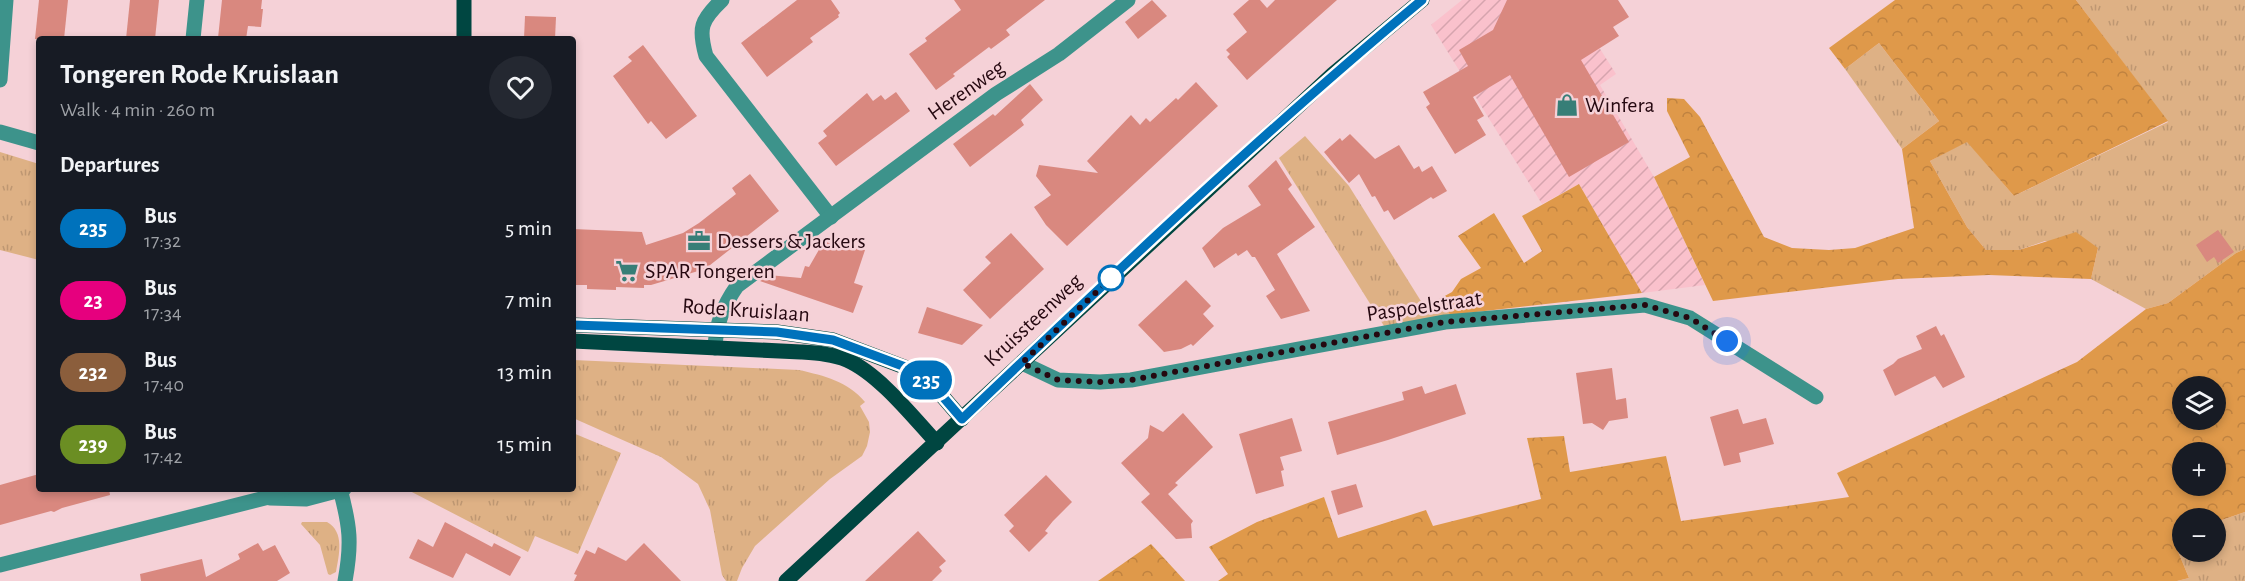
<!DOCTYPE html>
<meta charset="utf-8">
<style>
body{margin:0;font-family:"Alegreya Sans",sans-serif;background:#242831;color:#f1f3f6;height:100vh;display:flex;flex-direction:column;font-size:22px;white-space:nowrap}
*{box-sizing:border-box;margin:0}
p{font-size:20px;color:#9ea1a6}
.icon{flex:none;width:33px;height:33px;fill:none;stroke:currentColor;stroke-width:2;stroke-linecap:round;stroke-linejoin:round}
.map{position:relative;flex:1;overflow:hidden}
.sheet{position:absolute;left:36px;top:36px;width:540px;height:456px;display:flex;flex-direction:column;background:#171b24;border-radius:6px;box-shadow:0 3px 9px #0003}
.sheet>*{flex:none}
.badge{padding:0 12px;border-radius:20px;font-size:21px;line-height:39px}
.tools{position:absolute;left:2172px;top:376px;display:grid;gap:12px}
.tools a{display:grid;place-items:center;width:54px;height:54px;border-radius:50%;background:#171b24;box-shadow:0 3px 9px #0003;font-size:30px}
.you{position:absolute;width:30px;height:30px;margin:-15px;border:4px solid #fff;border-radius:50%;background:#1a73e8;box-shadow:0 0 0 9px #1a73e833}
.map>.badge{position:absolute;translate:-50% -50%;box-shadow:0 0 0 3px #fff}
h2{padding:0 24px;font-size:22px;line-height:54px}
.round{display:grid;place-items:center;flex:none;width:63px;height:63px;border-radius:32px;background:#242831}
.headline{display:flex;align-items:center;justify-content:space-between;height:102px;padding:0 24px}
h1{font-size:28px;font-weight:600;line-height:45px}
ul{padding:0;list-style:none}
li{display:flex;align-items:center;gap:18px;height:72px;padding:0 24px}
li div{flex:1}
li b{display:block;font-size:22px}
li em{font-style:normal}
li .badge{min-width:66px;font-weight:700;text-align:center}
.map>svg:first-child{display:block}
.industrial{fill:url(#industrial-furrows)}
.grass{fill:url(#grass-tufts)}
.forest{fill:url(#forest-crowns);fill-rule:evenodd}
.building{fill:#d9887f}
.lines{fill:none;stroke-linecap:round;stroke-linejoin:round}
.minor{stroke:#3d938b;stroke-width:15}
.major{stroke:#004641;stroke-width:15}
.line-casing{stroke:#fff;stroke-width:14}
.line{stroke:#0072bc;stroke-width:9}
.walk{stroke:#250810;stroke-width:6;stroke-dasharray:0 10.8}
.stop-dot{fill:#fff;stroke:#0072bc;stroke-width:3}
.labels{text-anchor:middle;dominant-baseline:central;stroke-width:5;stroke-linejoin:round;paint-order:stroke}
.street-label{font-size:22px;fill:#250810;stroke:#f5d1d7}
.poi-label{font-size:22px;fill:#250810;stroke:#f5d1d7;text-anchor:start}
</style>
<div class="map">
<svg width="2245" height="581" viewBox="0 0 2245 581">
<defs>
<pattern id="industrial-furrows" width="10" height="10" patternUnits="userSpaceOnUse" patternTransform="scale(1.5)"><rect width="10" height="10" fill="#fac1cc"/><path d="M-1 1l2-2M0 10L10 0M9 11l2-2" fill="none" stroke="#d6a4ae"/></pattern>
<pattern id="grass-tufts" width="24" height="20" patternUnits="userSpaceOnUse" patternTransform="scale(1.5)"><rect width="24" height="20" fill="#deb185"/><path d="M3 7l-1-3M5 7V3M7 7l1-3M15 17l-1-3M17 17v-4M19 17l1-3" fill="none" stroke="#be9772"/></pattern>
<pattern id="forest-crowns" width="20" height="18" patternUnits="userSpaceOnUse" patternTransform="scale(1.5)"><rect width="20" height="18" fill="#df994a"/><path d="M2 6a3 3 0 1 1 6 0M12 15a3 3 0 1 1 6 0" fill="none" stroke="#bf8240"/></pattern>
</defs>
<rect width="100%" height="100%" fill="#f5d1d7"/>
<polygon class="industrial" points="1462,0 1569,0 1616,74 1600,85 1654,177 1705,285 1642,293 1579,184 1542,204 1431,25"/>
<g class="grass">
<polygon points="2076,0 2245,0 2245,249 2236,253 2168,303 2146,309 2091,279 2098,248 2045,241 2019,250 1986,250 1967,227 1930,161 1967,141 2014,196 2168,122"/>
<polygon points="1879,43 1939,121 1902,149 1845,69"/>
<polygon points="1305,136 1349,186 1424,306 1441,298 1450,315 1384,326 1279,158"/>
<polygon points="0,152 39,164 39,260 0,250"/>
<path d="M 573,360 L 799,370 C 825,376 847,381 865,402 L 860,406 L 869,422 L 870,432 L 867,446 L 862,456 L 830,479 L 755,546 L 742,568 L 737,581 L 726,581 L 722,575 L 710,510 L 698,484 L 661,457 L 573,418 Z"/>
<polygon points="573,433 621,453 578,554 535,536 528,552 406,489 573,489"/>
<polygon points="2245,512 2245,581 2177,581 2189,578 2172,537 2182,534 2182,552 2216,552 2216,522"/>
<path d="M 327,522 C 345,532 339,555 336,572 L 330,575 L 328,574 L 320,545 L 301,524 L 302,522 Z"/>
</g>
<g class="forest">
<polygon points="1895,0 2076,0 2168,121 2014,196 1967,142 1930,161 1967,227 1986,250 2019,250 2076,232 2098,248 2091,279 1989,275 1898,279 1713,301 1654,177 1690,157 1667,111 1667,98 1684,99 1700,117 1764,237 1792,248 1829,250 1855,248 1914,228 1902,149 1939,121 1879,43 1845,69 1829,48"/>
<polygon points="1579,184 1642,293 1450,315 1441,298 1452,292 1461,279 1481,268 1458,236 1494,213 1524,263 1542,251 1522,216"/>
<path d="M 2245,249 L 2245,512 L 2216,522 L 2216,519 L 2182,519 L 2182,534 L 2172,537 L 2189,578 L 2177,581 L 1218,581 L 1228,574 L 1209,547 L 1257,522 L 1324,497 L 1338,538 L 1426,510 L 1433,526 L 1541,499 L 1527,438 L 1564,436 L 1570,472 L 1666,456 L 1681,521 L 1849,497 L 1837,473 L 2077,362 L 2146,309 L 2168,303 L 2236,253 ZM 2182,387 L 2216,387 L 2216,420 L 2182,420 ZM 2182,453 L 2216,453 L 2216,486 L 2182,486 Z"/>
<polygon points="1151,544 1185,581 1098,581"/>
</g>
<g class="building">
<polygon points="39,0 68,0 64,39 35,39"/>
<polygon points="130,0 159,0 155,39 126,39"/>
<polygon points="222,0 262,0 261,9 263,9 261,27 248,26 246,39 218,38"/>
<polygon points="797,0 831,0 840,13 838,15 839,17 810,38 813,42 767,77 741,43"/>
<polygon points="954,0 1045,0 1006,30 1010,35 991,49 989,47 953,74 955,76 936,90 909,54 927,41 925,38 961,10"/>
<polygon points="1152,0 1167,16 1138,39 1125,22"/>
<polygon points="1249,0 1260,0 1267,8 1275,0 1337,0 1247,80 1227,57 1230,54 1226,50 1247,32 1233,14"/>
<polygon points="1507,0 1618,0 1629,17 1613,27 1619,36 1581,60 1629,142 1569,177 1510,75 1473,97 1484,116 1477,120 1486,135 1455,154 1426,107 1430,104 1423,92 1468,66 1459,50 1493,30"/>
<polygon points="525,16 556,17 555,39 524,39"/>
<polygon points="643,45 697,116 666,139 651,121 648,124 613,76 632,61 628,57"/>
<polygon points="1196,82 1218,106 1067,246 1046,225 1034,207 1051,195 1036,176 1039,165 1098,173 1087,161 1131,115 1140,125 1146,118 1150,122 1176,98 1178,100"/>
<polygon points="1030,84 1043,100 1021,120 1024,125 970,167 953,144 993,114 995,116"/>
<polygon points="896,92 910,111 836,166 818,143 827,136 823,131 867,93 873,101 881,95 885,100"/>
<polygon points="1350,134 1375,159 1399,145 1414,169 1419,166 1422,172 1432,166 1447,191 1433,199 1431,197 1394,220 1388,210 1384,212 1375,196 1372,197 1359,174 1349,183 1324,152 1340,138 1342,141"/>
<polygon points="1276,160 1292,185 1288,189 1315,227 1277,254 1310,311 1281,319 1266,296 1275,290 1255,257 1252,257 1247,250 1238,256 1236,253 1214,268 1202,248 1223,228 1261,205 1248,186"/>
<polygon points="750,174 779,211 705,269 651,285 644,285 644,288 616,287 616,290 587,289 587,285 573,285 573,229 642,232 646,245 683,233 699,223 736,194 732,188"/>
<polygon points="2218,230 2234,252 2218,263 2214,257 2207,262 2196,245"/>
<polygon points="1011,233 1044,269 990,319 963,290 991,263 985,257"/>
<polygon points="824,241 842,248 844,243 865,250 854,283 863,286 853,313 760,281 768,275 801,278 805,266 809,267"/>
<polygon points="1186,280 1211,306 1203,314 1214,326 1193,346 1191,344 1181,349 1164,352 1138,325"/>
<polygon points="927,307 983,325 962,345 918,333"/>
<polygon points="1936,326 1941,336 1944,334 1965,377 1943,388 1935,376 1895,396 1883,370 1893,364 1898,359 1922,349 1916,336"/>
<polygon points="1612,368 1616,400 1626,398 1628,418 1609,421 1603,430 1592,423 1583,424 1576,373"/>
<polygon points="1456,384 1466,414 1388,440 1337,455 1328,422 1404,400 1402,392 1422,386 1425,394"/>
<polygon points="1738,409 1743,424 1766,418 1774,444 1739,453 1741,462 1724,466 1710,417"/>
<polygon points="1183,413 1213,447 1175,483 1178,485 1168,494 1193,521 1191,524 1192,538 1176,539 1141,502 1150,494 1121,463 1148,438 1150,425 1163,432"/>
<polygon points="1292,418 1302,451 1280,457 1284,470 1281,471 1284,486 1256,494 1239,434"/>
<polygon points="39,474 39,489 109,489 110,495 62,508 54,512 51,511 0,525 0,485"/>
<polygon points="1046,475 1072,502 1053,521 1045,531 1048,533 1029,552 1009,531 1014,526 1004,515"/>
<polygon points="1356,484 1363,507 1338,515 1331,491"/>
<polygon points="445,522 492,547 494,543 521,557 510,576 466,553 453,578 409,558 418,539 433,547"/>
<polygon points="918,531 946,561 939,567 942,571 932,581 865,581"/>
<polygon points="258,543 263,551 275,545 290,573 277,581 141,581 140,574 202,559 206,577 240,559 238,554"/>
<polygon points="644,543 681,581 574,581 577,575 574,574 586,550 595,554 598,547 626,561"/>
</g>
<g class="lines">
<g class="minor">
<path d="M 722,0 C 701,20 698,28 706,56 L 831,217"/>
<polyline points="193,39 197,0"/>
<polyline points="0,80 6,0"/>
<polyline points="0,132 39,143"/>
<path d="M 715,348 C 716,324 723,306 737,286 L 996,94 L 1059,54 L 1128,0"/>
<polyline points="1022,363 1058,380 1100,382 1131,380 1445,322 1645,305 1690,318 1816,397"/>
<path d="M 340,489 C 350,526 352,543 345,581"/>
<polyline points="270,498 306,499 344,489"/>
<polyline points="0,565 265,498 284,489"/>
</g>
<g class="major">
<polyline points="464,39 464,0"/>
<polyline points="573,325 777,332 833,340 907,368 931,383 962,419"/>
<path d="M 573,341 L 801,352 C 816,353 833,354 847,360 C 879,374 913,417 937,443"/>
<polyline points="786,581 1333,74 1422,0"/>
</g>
</g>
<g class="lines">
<g class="line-casing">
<path id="line" d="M 573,325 L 777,332 L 833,340 L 908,368 L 931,383 L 962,419 C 1112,276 1263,132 1422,0"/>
</g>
<use href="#line" class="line"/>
<polyline class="walk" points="1111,278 1022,363 1058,380 1100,382 1131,380 1445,322 1645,305 1690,318 1727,341"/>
</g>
<defs>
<g id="shop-bare" transform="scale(1.8)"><path d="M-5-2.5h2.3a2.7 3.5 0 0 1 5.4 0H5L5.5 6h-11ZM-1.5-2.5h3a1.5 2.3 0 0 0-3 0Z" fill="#377e77" stroke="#f5d1d7" stroke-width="2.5" paint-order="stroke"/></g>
<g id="office-bare" transform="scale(1.8)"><path d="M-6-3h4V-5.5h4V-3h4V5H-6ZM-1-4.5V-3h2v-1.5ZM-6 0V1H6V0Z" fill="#377e77" stroke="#f5d1d7" stroke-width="2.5" paint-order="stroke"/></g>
<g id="supermarket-bare" transform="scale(1.8)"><path d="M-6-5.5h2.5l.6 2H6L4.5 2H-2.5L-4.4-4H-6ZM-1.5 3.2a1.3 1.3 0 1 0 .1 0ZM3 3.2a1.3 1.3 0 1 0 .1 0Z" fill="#377e77" stroke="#f5d1d7" stroke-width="2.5" paint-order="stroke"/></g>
</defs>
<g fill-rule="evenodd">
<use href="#shop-bare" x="1567" y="105"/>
<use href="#office-bare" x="699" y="241"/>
<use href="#supermarket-bare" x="627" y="271"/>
</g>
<circle class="stop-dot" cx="1111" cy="278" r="12"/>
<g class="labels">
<g class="street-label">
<text transform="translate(966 90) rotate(-35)">Herenweg</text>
<text transform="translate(1424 306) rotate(-8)">Paspoelstraat</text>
<text transform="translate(746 310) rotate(4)">Rode Kruislaan</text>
<text transform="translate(1033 320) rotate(-43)">Kruissteenweg</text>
</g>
<g class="poi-label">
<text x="1585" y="105">Winfera</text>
<text x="717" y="241">Dessers &amp; Jackers</text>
<text x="645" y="271">SPAR Tongeren</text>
</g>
</g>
</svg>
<div class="tools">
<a><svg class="icon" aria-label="layers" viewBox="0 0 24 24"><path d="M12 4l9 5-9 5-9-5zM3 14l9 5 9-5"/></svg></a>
<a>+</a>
<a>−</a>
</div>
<div class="you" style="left:1727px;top:341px"></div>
<b class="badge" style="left:926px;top:380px;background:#0072bc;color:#fff">235</b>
<section class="sheet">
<div class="headline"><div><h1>Tongeren Rode Kruislaan</h1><p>Walk · 4 min · 260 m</p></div><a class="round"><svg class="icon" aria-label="heart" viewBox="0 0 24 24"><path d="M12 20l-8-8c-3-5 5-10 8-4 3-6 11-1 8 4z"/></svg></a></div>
<h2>Departures</h2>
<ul>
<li><span class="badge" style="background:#0072bc;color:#fff">235</span><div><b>Bus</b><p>17:32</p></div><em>5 min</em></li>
<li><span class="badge" style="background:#e6007e;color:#fff">23</span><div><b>Bus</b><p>17:34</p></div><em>7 min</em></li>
<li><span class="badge" style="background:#8b5e3c;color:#fff">232</span><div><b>Bus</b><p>17:40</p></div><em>13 min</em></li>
<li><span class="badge" style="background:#6b8e23;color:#fff">239</span><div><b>Bus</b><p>17:42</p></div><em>15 min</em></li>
</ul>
</section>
</div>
